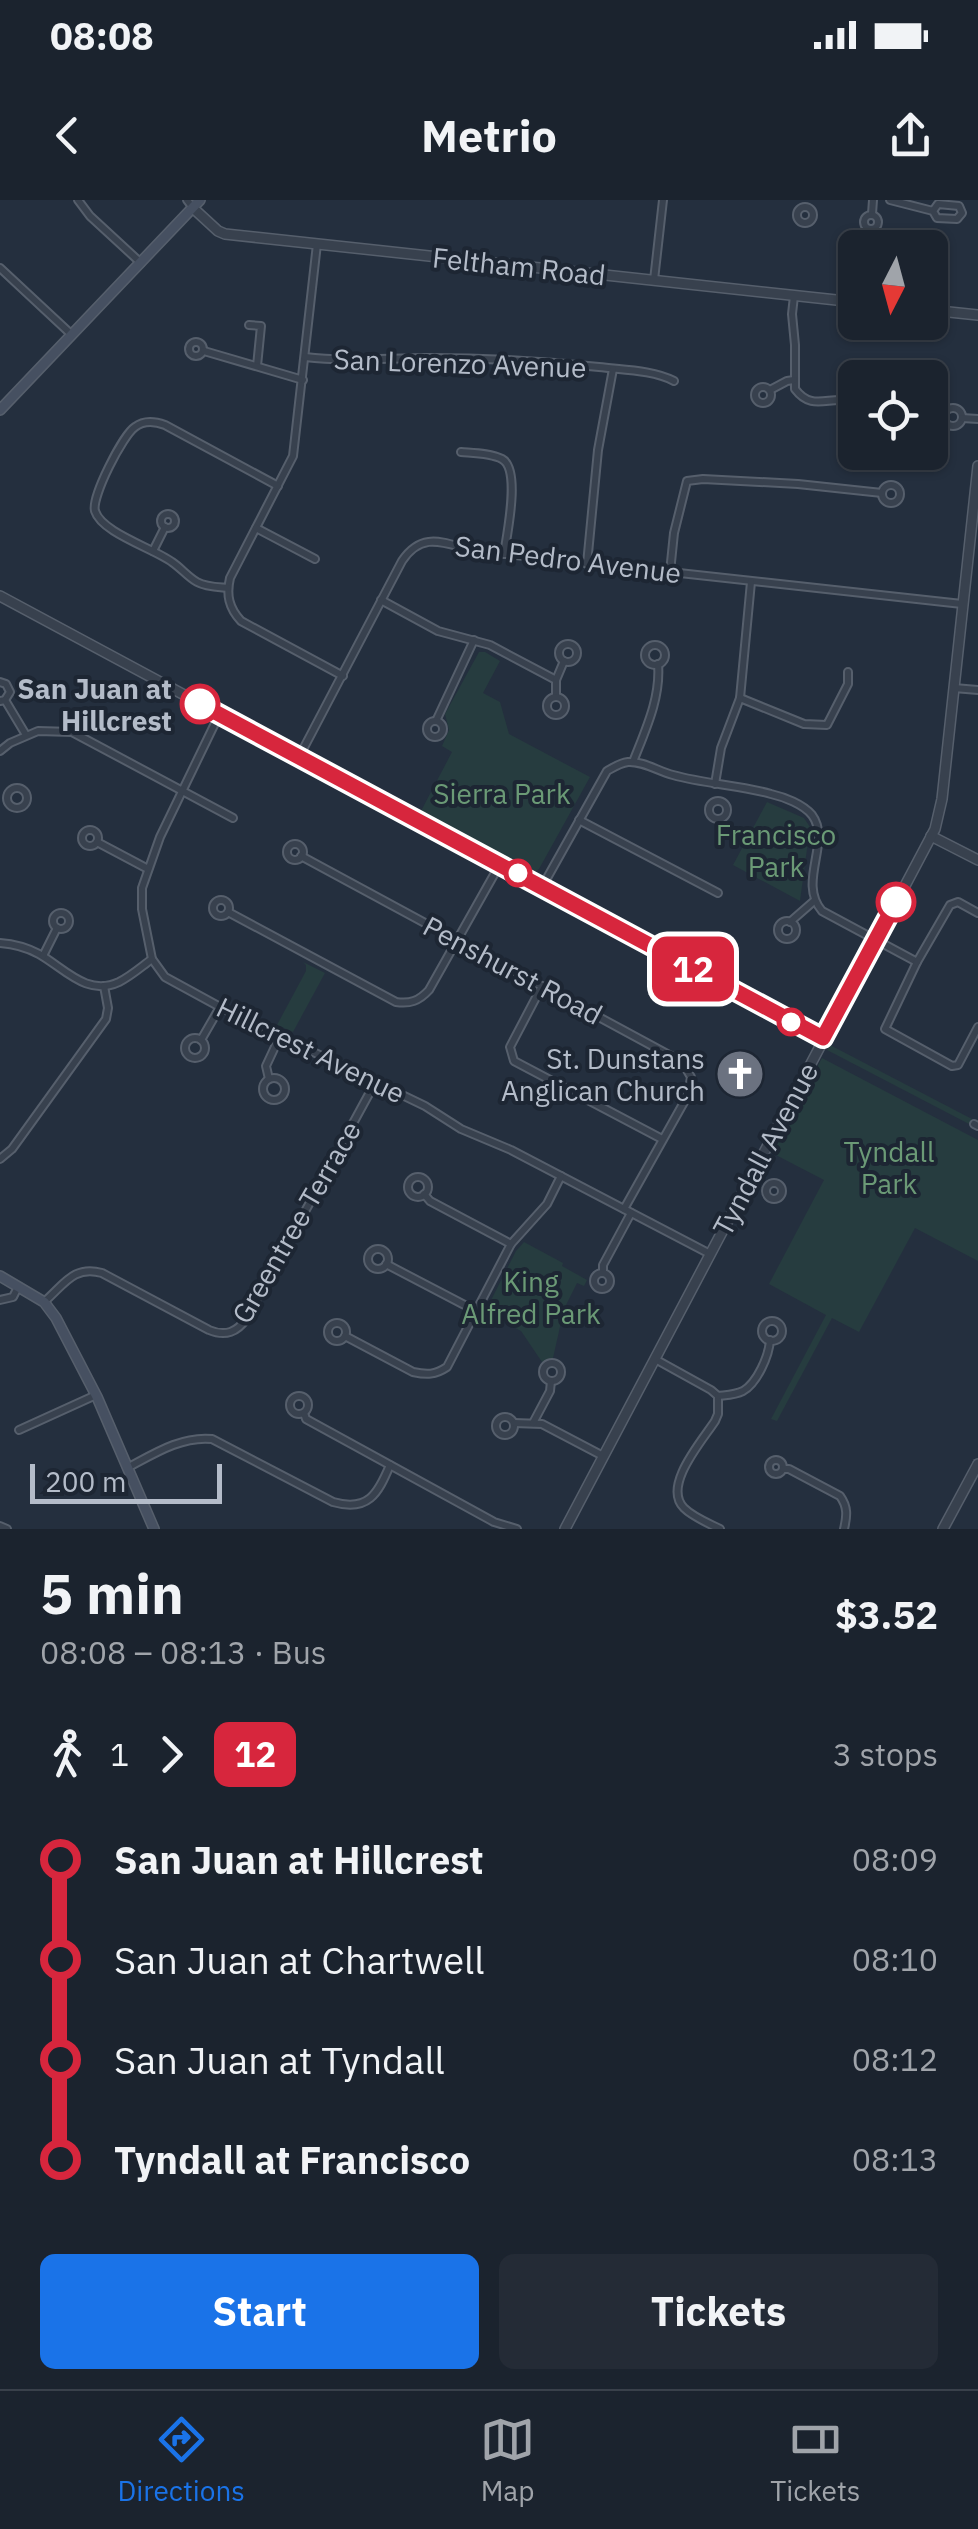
<!DOCTYPE html>
<meta charset="utf-8">
<style>
body{margin:0;font-family:"IBM Plex Sans",sans-serif;background:#242b36;color:#f1f3f6;height:100vh;display:flex;flex-direction:column;font-size:38px;white-space:nowrap}
*{box-sizing:border-box;margin:0}
p{font-size:32px;color:#a0a4aa}
.icon{flex:none;width:55px;height:55px;fill:none;stroke:currentColor;stroke-width:2;stroke-linecap:round;stroke-linejoin:round}
.map{position:relative;height:1329px;overflow:hidden}
.details{display:flex;flex-direction:column;background:#1b232e;flex:1}
.details>*{flex:none}
.badge{padding:0 20px;border-radius:15px;font-size:35px;line-height:65px}
.needle{width:65px;rotate:186deg}
.tools{position:absolute;left:838px;top:30px;display:grid;gap:20px}
.tools a{display:grid;place-items:center;width:110px;height:110px;border-radius:15px;background:#1b232e;box-shadow:0 2px 8px #0004,0 0 0 2px #39404a;font-size:50px}
.scale{position:absolute;left:30px;bottom:25px;width:192px;box-sizing:border-box;padding-left:10px;border:5px solid #b4bcc9;border-top:0;font-size:28px;line-height:35px;white-space:nowrap;color:#b4bcc9;-webkit-text-stroke:8px #1d2633;paint-order:stroke}
.map>.badge{position:absolute;translate:-50% -50%;box-shadow:0 0 0 5px #fff}
.legs{display:flex;align-items:center;gap:15px;height:110px;padding:0 40px;font-size:32px}
.legs p{margin-inline-start:auto}
.head{display:flex;align-items:center;justify-content:space-between;height:170px;padding:0 40px}
h1{font-size:55px;font-weight:700;line-height:75px}
.cta{display:flex;gap:20px;margin-top:auto;padding:20px 40px}
.cta a{flex:1;height:115px;border-radius:15px;background:#1a73e8;color:#fff;font-size:40px;font-weight:700;line-height:115px;text-align:center}
.cta a+a{background:#242b36;color:#f1f3f6}
ul{padding:0 40px;list-style:none}
li{display:flex;align-items:center;gap:35px;height:100px;font-size:38px}
li i{display:grid;place-items:center;width:15px;height:100%;margin:0 12px;background:currentColor}
li i::after{content:'';width:25px;height:25px;margin:-12px;border:8px solid;border-radius:50%;background:#1b232e}
li p{margin-inline-start:auto}
li:first-child i{background:linear-gradient(#0000 50%,currentColor 0)}
li:last-child i{background:linear-gradient(currentColor 50%,#0000 0)}
.status{display:flex;justify-content:space-between;align-items:center;height:70px;padding:0 50px;background:#1b232e;direction:ltr}
.status svg{height:28px;fill:currentColor}
header{display:flex;justify-content:space-between;align-items:center;height:130px;padding:0 40px;background:#1b232e;font-size:45px;font-weight:700}
.menu{display:flex;justify-content:space-around;align-items:center;height:140px;border-top:2px solid #39404a;background:#1b232e;font-size:28px;color:#a0a4aa}
.menu a{display:grid;justify-items:center;gap:5px}
.menu .active{color:#1a73e8}
.map>svg:first-child{display:block}
.green{fill:#263c3f}
.lines{fill:none;stroke-linecap:round;stroke-linejoin:round}
.minor-casing{stroke:#565f6c;stroke-width:10}
.tertiary-casing{stroke:#565f6c;stroke-width:12}
.secondary-casing{stroke:#565f6c;stroke-width:12}
.minor{stroke:#38414e;stroke-width:6}
.tertiary{stroke:#38414e;stroke-width:9}
.secondary{stroke:#465061;stroke-width:9}
.line-1-casing{stroke:#fff;stroke-width:22}
.line-1{stroke:#d7263d;stroke-width:15}
.stop-1-dot{fill:#fff;stroke:#d7263d;stroke-width:5}
.labels{text-anchor:middle;dominant-baseline:central;stroke-width:8;stroke-linejoin:round;paint-order:stroke}
.street-label{font-size:28px;fill:#b4bcc9;stroke:#1d2633}
.stop-label{font-size:28px;font-weight:bold;fill:#b4bcc9;stroke:#1d2633;text-anchor:end}
.park-label{font-size:28px;fill:#6b9a76;stroke:#1d2633}
.poi-label{font-size:28px;fill:#b4bcc9;stroke:#1d2633;text-anchor:end}
</style>
<div class="status"><b>08:08</b><svg viewBox="0 0 49 12"><path d="M0 12V9h3v3zM5 12V6h3v6zM10 12V3h3v9zM15 12V0h3v12zM26 1h20v11H26zM47 4h2v5h-2z"/></svg></div>
<header><svg class="icon" aria-label="back" viewBox="0 0 24 24"><path d="M15 5l-7 7 7 7"/></svg>Metrio<svg class="icon" aria-label="share" viewBox="0 0 24 24"><path d="M12 15V3M7 8l5-5 5 5M5 13v7h14v-7"/></svg></header>
<div class="map">
<svg width="978" height="1329" viewBox="0 0 978 1329">
<rect width="100%" height="100%" fill="#242f3e"/>
<g class="green">
<polygon points="479,452 485,452 500,461 483,493 500,502 509,534 590,577 539,669 535,672 421,611 452,552 442,546 449,530 445,514"/>
<polygon points="767,602 804,618 810,627 800,701 733,665"/>
<polygon points="303,762 325,773 293,832 277,825 306,771 306,765"/>
<polygon points="830,845 972,919 969,924 827,850"/>
<polygon points="822,858 978,940 978,1061 915,1028 859,1132 832,1118 777,1221 771,1219 826,1115 769,1084 824,980 772,953"/>
<polygon points="524,1042 563,1063 562,1066 587,1080 584,1086 577,1083 564,1109 553,1158 542,1162 521,1131 485,1112 516,1051"/>
</g>
<g class="lines">
<g class="minor-casing">
<g id="minor">
<polyline points="78,0 90,16 141,63"/>
<polyline points="187,0 193,8"/>
<polyline points="890,0 933,11 937,18 957,19 962,13 959,6 938,4 933,11"/>
<circle cx="805" cy="15" r="8"/>
<polyline points="872,14 873,0"/>
<circle cx="871" cy="22" r="7"/>
<path d="M 317,44 L 293,256 L 230,378 C 226,395 229,408 241,421 L 343,476"/>
<polyline points="0,68 72,135"/>
<polyline points="654,80 663,0"/>
<path d="M 794,96 L 792,114 L 795,145 L 795,189 C 813,213 830,194 855,202"/>
<polyline points="249,125 261,126 257,166"/>
<circle cx="196" cy="149" r="7"/>
<polyline points="204,151 303,180"/>
<path d="M 305,157 C 346,162 387,158 428,158 C 485,158 542,161 599,167 C 623,170 653,170 674,181"/>
<circle cx="763" cy="195" r="8"/>
<polyline points="770,190 787,181 794,180"/>
<circle cx="953" cy="217" r="9"/>
<polyline points="962,218 978,219"/>
<path d="M 461,252 C 473,253 491,253 502,259 C 521,269 507,334 504,354"/>
<circle cx="891" cy="294" r="9"/>
<circle cx="168" cy="321" r="7"/>
<polyline points="256,328 315,359"/>
<polyline points="153,351 165,327"/>
<polyline points="587,364 598,250 613,169"/>
<polyline points="670,372 674,333 687,281 703,279 798,284 882,293"/>
<path d="M 228,388 C 217,387 206,387 197,382 C 188,377 181,368 172,362 C 153,348 102,333 95,311 C 91,297 123,235 135,227 C 144,220 154,221 165,225 L 278,286"/>
<polyline points="381,400 438,431 490,445 556,480"/>
<circle cx="568" cy="453" r="9"/>
<circle cx="655" cy="455" r="10"/>
<polyline points="0,482 6,484 10,492 5,500 0,501"/>
<polyline points="954,488 978,490"/>
<polyline points="556,496 556,480 564,461"/>
<circle cx="556" cy="506" r="9"/>
<polyline points="740,498 804,524 827,525 848,484 848,472"/>
<polyline points="5,500 26,535"/>
<polyline points="219,515 160,637 142,688 142,709 152,759 165,777 220,807 425,906 461,929 511,950 710,1054"/>
<polyline points="436,521 474,440"/>
<circle cx="435" cy="529" r="8"/>
<polyline points="0,551 10,543 38,531 72,532 233,618"/>
<path d="M 299,557 L 402,361 C 424,328 448,346 479,351 L 962,404"/>
<path d="M 633,562 C 645,531 661,498 658,464"/>
<polyline points="715,584 721,548 740,498 751,382"/>
<circle cx="17" cy="598" r="10"/>
<circle cx="718" cy="610" r="9"/>
<polyline points="579,620 718,693"/>
<circle cx="90" cy="638" r="8"/>
<polyline points="97,642 148,669"/>
<circle cx="295" cy="652" r="8"/>
<polyline points="301,656 682,862 691,877 688,895 624,1009"/>
<path d="M 542,687 L 607,571 C 614,567 620,563 628,562 C 643,561 658,571 673,575 C 705,584 739,585 771,594 C 784,597 803,604 812,615 C 832,642 797,682 822,711 L 917,762"/>
<circle cx="221" cy="708" r="8"/>
<path d="M 228,712 L 396,802 C 410,804 419,801 429,790 L 500,664"/>
<polyline points="978,713 958,702 950,705 917,762 885,829 952,866 958,865 978,827"/>
<circle cx="61" cy="721" r="8"/>
<circle cx="787" cy="730" r="9"/>
<polyline points="790,722 814,701"/>
<path d="M 0,743 C 14,744 26,747 39,754 C 64,768 87,797 119,782 C 131,776 141,767 152,759"/>
<polyline points="43,756 57,728"/>
<polyline points="542,786 510,847 514,861 662,939"/>
<circle cx="195" cy="848" r="10"/>
<polyline points="201,840 220,807"/>
<circle cx="274" cy="889" r="11"/>
<polyline points="269,879 266,866 280,836"/>
<polyline points="974,924 978,926"/>
<polyline points="0,959 12,949 106,819 108,808 104,786"/>
<circle cx="418" cy="987" r="10"/>
<circle cx="774" cy="991" r="8"/>
<polyline points="424,994 430,1001 511,1044"/>
<circle cx="378" cy="1059" r="10"/>
<polyline points="386,1064 476,1111"/>
<polyline points="603,1073 603,1065 631,1013"/>
<circle cx="602" cy="1081" r="8"/>
<polyline points="0,1100 13,1097 18,1087"/>
<path d="M 44,1102 C 64,1085 73,1065 102,1073 L 209,1130 C 226,1137 237,1132 247,1118 L 376,881"/>
<circle cx="772" cy="1131" r="10"/>
<circle cx="337" cy="1132" r="9"/>
<path d="M 345,1136 L 413,1172 C 427,1175 435,1175 447,1167 L 511,1044 L 547,1004 L 561,976"/>
<path d="M 655,1159 L 711,1190 L 718,1196 L 718,1214 L 715,1221 C 702,1241 662,1286 684,1308 C 693,1317 708,1323 720,1329"/>
<circle cx="552" cy="1172" r="9"/>
<circle cx="299" cy="1205" r="9"/>
<path d="M 718,1196 C 726,1195 735,1195 743,1191 C 757,1183 769,1156 770,1140"/>
<polyline points="304,1213 306,1219 494,1322 517,1329"/>
<circle cx="505" cy="1226" r="9"/>
<polyline points="514,1223 542,1224 603,1256"/>
<polyline points="533,1223 550,1191 551,1181"/>
<polyline points="19,1230 96,1195"/>
<circle cx="776" cy="1267" r="7"/>
<path d="M 129,1267 C 155,1253 182,1236 212,1239 L 333,1302 C 368,1312 378,1294 390,1265"/>
<path d="M 783,1269 L 789,1269 L 840,1296 C 848,1307 847,1316 844,1329"/>
<polyline points="0,1326 7,1329"/>
</g>
</g>
<g class="tertiary-casing">
<g id="tertiary">
<polyline points="193,8 218,31 225,34 855,102"/>
<polyline points="930,110 978,115"/>
<polyline points="0,396 823,838"/>
<polyline points="931,636 978,660"/>
<polyline points="565,1329 935,629 942,599 978,266"/>
<polyline points="943,1329 978,1264"/>
</g>
</g>
<g class="secondary-casing">
<g id="secondary">
<polyline points="0,210 200,0"/>
<polyline points="0,1076 44,1102 56,1118 97,1197 154,1329"/>
</g>
</g>
<use href="#minor" class="minor"/>
<use href="#tertiary" class="tertiary"/>
<use href="#secondary" class="secondary"/>
</g>
<g class="lines">
<g class="line-1-casing">
<polyline id="line-1" points="200,504 823,838 896,702"/>
</g>
<use href="#line-1" class="line-1"/>
</g>
<defs>
<g id="church-disc" transform="scale(2.5)"><circle r="9.5" fill="#6b7280" stroke="#1d2633"/><path d="M-1.2-6h2.4v3.5h3.3v2.4h-3.3V6h-2.4V-.1h-3.3v-2.4h3.3Z" fill="#fff"/></g>
</defs>
<g fill-rule="evenodd">
<use href="#church-disc" x="740" y="874"/>
</g>
<g class="stop-1-dot">
<circle cx="200" cy="504" r="18"/>
<circle cx="518" cy="673" r="12"/>
<circle cx="896" cy="702" r="18"/>
<circle cx="791" cy="822" r="12"/>
</g>
<g class="labels">
<g class="street-label">
<text transform="translate(519 66) rotate(6)">Feltham Road</text>
<text transform="translate(460 163) rotate(2)">San Lorenzo Avenue</text>
<text transform="translate(568 359) rotate(7)">San Pedro Avenue</text>
<text transform="translate(513 770) rotate(28)">Penshurst Road</text>
<text transform="translate(311 850) rotate(26)">Hillcrest Avenue</text>
<text transform="translate(765 949) rotate(-62)">Tyndall Avenue</text>
<text transform="translate(296 1022) rotate(-60)">Greentree Terrace</text>
</g>
<g class="stop-label">
<text x="172" y="488">San Juan at<tspan x="172" dy="32">Hillcrest</tspan></text>
</g>
<g class="park-label">
<text x="502" y="593">Sierra Park</text>
<text x="776" y="634">Francisco<tspan x="776" dy="32">Park</tspan></text>
<text x="889" y="951">Tyndall<tspan x="889" dy="32">Park</tspan></text>
<text x="531" y="1081">King<tspan x="531" dy="32">Alfred Park</tspan></text>
</g>
<g class="poi-label">
<text x="705" y="858">St. Dunstans<tspan x="705" dy="32">Anglican Church</tspan></text>
</g>
</g>
</svg>
<div class="tools">
<a><svg class="needle" viewBox="-14 -14 28 28"><path d="M0-13l5 13h-10z" fill="#e53935"/><path d="M0 13l5-13h-10z" fill="#a0a4aa"/></svg></a>
<a><svg class="icon" aria-label="locate" viewBox="0 0 24 24"><circle cx="12" cy="12" r="6"/><path d="M12 2v4M12 18v4M2 12h4M18 12h4"/></svg></a>
</div>
<div class="scale">200 m</div>
<b class="badge" style="left:693px;top:769px;background:#d7263d;color:#fff">12</b>
</div>
<section class="details">
<div class="head"><div><h1>5 min</h1><p>08:08 – 08:13 · Bus</p></div><b>$3.52</b></div>
<div class="legs"><svg class="icon" aria-label="walk" viewBox="0 0 24 24"><circle cx="13" cy="4" r="2"/><path d="M13 8l-2 6 4 7M11 14l-3 7M7 12l3-4h3l4 4"/></svg>1<svg class="icon" aria-label="forward" viewBox="0 0 24 24"><path d="M9 5l7 7-7 7"/></svg><b class="badge" style="background:#d7263d;color:#fff">12</b><p>3 stops</p></div>
<ul>
<li><i style="color:#d7263d"></i><b>San Juan at Hillcrest</b><p>08:09</p></li>
<li><i style="color:#d7263d"></i><span>San Juan at Chartwell</span><p>08:10</p></li>
<li><i style="color:#d7263d"></i><span>San Juan at Tyndall</span><p>08:12</p></li>
<li><i style="color:#d7263d"></i><b>Tyndall at Francisco</b><p>08:13</p></li>
</ul>
<div class="cta"><a>Start</a><a>Tickets</a></div>
</section>
<nav class="menu">
<a class="active"><svg class="icon" aria-label="directions" viewBox="0 0 24 24"><path d="M12 3l9 9-9 9-9-9zM9 14v-3h6M13 9l2 2-2 2"/></svg>Directions</a>
<a><svg class="icon" aria-label="map" viewBox="0 0 24 24"><path d="M3 6l6-2 6 2 6-2v14l-6 2-6-2-6 2zM9 4v14M15 6v14"/></svg>Map</a>
<a><svg class="icon" aria-label="tickets" viewBox="0 0 24 24"><path d="M3 7h18v10H3zM15 7v10"/></svg>Tickets</a>
</nav>
